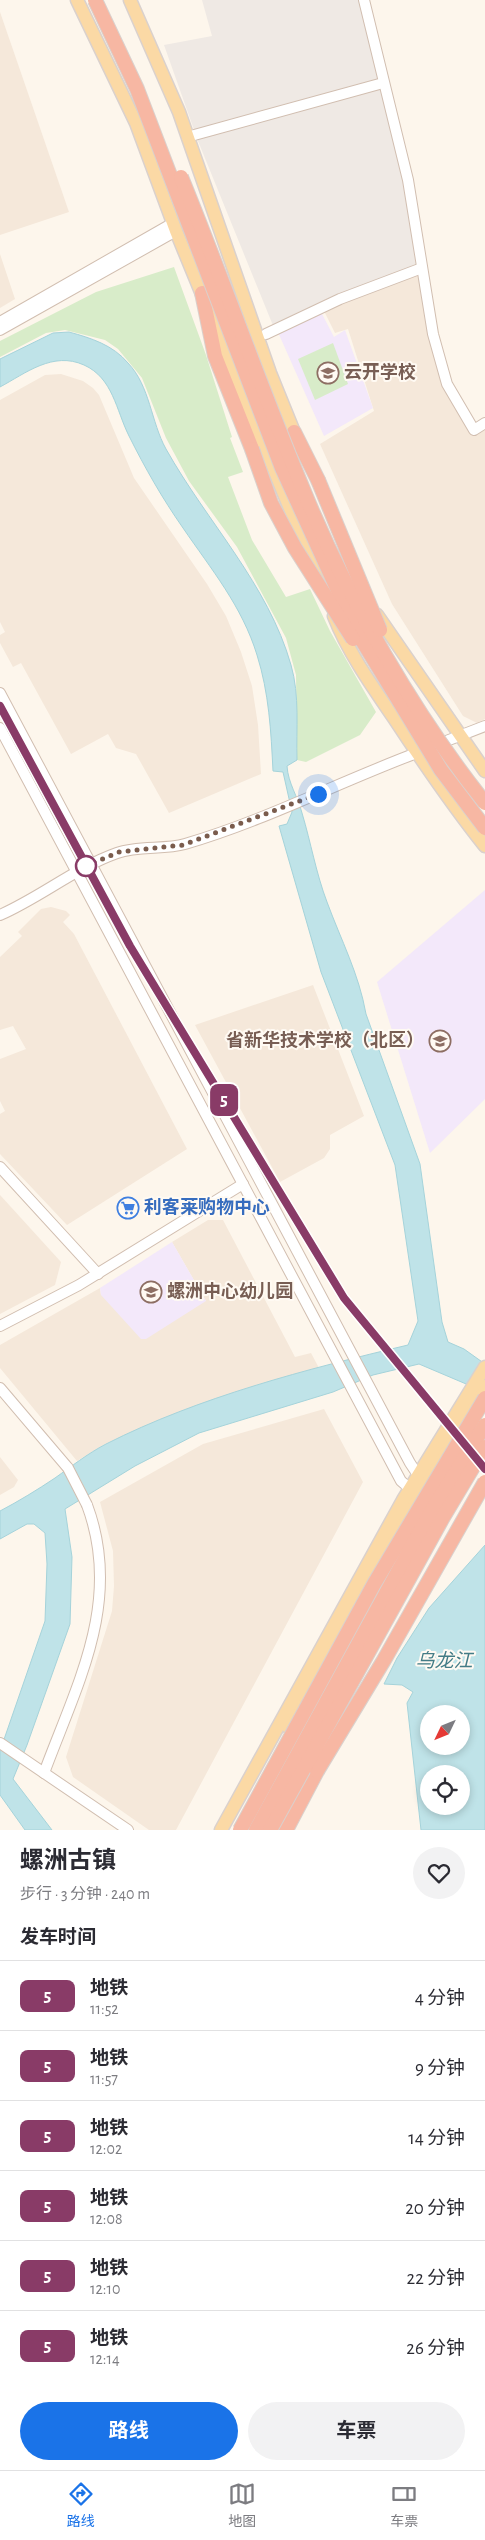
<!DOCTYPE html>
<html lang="zh">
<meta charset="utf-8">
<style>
body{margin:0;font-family:"Alegreya Sans","Noto Sans SC",sans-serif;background:#f2f2f3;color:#2b2b33;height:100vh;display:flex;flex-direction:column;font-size:19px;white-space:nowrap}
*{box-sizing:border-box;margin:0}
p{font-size:16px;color:#7c7c81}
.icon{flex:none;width:28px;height:28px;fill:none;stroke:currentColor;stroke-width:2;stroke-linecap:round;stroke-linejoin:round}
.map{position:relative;height:1830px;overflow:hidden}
.details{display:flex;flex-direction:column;background:#fff;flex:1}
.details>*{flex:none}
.badge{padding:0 10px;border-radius:8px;font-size:18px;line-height:32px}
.needle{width:32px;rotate:227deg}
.controls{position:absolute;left:420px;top:1705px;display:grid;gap:10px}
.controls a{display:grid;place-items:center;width:50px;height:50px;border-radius:50%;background:#fff;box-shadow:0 2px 8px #0003;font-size:25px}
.you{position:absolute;width:25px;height:25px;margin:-12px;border:4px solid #fff;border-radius:50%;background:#1a73e8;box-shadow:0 0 0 8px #1a73e833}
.map>.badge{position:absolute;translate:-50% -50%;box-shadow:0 0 0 2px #fff}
h2{padding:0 20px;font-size:19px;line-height:45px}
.round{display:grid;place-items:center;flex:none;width:52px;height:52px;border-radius:26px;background:#f2f2f3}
.overview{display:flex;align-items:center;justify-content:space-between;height:85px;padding:0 20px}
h1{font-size:24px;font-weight:700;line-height:38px}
.cta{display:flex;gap:10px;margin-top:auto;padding:10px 20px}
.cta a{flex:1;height:58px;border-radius:30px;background:#1a73e8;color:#fff;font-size:20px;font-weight:700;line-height:58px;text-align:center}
.cta a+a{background:#f2f2f3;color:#2b2b33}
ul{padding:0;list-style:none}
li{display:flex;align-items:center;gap:15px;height:70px;padding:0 20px;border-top:1px solid #e1e1e2}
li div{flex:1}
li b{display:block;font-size:19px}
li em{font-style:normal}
li .badge{min-width:55px;font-weight:700;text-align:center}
.dock{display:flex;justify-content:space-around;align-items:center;height:70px;border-top:1px solid #e1e1e2;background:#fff;font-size:14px;color:#7c7c81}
.dock a{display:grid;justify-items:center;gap:2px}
.dock .selected{color:#1a73e8}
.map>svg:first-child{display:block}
.residential{fill:#f5e8da}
.industrial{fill:#efe9e4}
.education{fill:#f3e8fa}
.green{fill:#d8ecc9}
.water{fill:#bfe3e8;stroke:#a5d3da;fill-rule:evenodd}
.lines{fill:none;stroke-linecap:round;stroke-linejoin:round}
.minor-casing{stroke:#d1beb0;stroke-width:12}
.major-casing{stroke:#dad1cd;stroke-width:15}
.highway-casing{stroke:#dad1cd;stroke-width:16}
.minor{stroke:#fff;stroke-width:10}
.major{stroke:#fbd9a5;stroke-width:12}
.highway{stroke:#f7b7a3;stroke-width:14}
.minor-bridge-casing{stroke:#d1beb0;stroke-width:12;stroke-linecap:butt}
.highway-bridge-casing{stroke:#dad1cd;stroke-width:16;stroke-linecap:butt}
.minor-bridge{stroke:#fff;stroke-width:10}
.highway-bridge{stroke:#f7b7a3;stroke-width:14}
.line-casing{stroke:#fff;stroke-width:11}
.line{stroke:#893b67;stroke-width:8}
.walk{stroke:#7a5c4d;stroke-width:5;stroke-dasharray:0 9}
.stop-dot{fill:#fff;stroke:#893b67;stroke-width:2.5}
.labels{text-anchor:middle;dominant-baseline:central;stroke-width:4;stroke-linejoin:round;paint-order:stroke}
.education-label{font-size:18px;font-weight:bold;fill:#785e54;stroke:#fffaf3;text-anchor:start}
.shop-label{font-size:18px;font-weight:bold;fill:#366cbe;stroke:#fffaf3;text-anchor:start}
.water-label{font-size:19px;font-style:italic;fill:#437c86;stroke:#fffaf3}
</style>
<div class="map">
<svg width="485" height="1830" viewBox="0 0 485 1830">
<rect width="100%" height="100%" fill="#fdf6ec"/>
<g class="residential">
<polygon points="0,12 69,212 0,235"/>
<polygon points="0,254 15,299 0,308"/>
<polygon points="418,271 428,336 442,383 474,432 485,425 485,719 477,723 463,716 392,604 320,444 374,411 348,329 335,333 323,309"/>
<polygon points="61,374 83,381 93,388 99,395 134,478 207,584 226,616 241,652 252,686 258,725 261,774 169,813 136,754 116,748 108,734 71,754 21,663 13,667 0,643 0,635 5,632 0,622 0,400 45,375"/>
<polygon points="51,907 66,911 70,915 63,922 74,934 187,1149 67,1225 0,1154 0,1114 5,1111 0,1101 0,1059 26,1049 13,1026 0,1030 0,957 22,936 18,932 41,909"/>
<polygon points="313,985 364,1116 330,1135 330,1149 324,1158 280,1182 195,1025"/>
<polygon points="0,1195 61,1262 55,1285 0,1314"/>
<polygon points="208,1220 223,1220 295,1357 311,1353 319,1368 239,1391 140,1429 105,1444 77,1461 0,1368 0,1345 100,1288 101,1295 206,1301 172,1242"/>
<polygon points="324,1409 363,1482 176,1830 149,1830 73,1777 66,1757 112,1611 114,1586 113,1551 100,1502 203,1444"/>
<polygon points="0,1457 18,1480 14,1487 0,1495"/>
</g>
<polygon class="industrial" points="202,0 361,0 404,185 418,266 274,328 198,141 164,45 212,36"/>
<g class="education">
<polygon points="321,312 334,337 345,330 373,408 324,436 277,330"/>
<polygon points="485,890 485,1099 430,1153 377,982"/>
<polygon points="172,1242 206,1301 146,1339 141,1339 101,1295 100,1288"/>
</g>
<g class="green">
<polygon points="174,267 206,355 232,437 230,438 243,472 228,477 252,540 286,597 310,589 330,631 376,712 360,735 306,762 297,760 296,675 286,638 237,547 189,481 166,438 142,378 118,349 105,340 65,330 46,333 0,357 0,341 96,292"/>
<polygon points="333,343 348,384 315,400 298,359"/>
</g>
<g class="water">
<path d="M 69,332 C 91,338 113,345 128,363 C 150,386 151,422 166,449 C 207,522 268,584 291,665 C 300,696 296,729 297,760 L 287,766 C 288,783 298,797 302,813 C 311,843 316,873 327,902 C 341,940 359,974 366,1014 L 420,1164 L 442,1322 L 448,1342 L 464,1349 L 485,1364 L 485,1392 L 419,1364 L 373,1375 L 333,1392 L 199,1433 L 135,1466 L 65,1509 L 72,1557 L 70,1624 L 27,1745 L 13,1779 L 52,1830 L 25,1830 L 0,1795 L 0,1751 L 45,1621 L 47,1564 L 45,1533 L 34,1524 L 27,1524 L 0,1539 L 0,1511 C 19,1501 37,1490 55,1478 C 72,1466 87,1454 106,1444 C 199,1397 307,1369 408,1345 L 418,1321 L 395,1165 L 321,972 L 279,826 L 287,824 L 292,812 L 283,772 L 273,771 C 271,731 269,693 257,655 C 242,606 211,569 183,528 C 162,498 145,468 129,436 C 116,410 113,378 84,365 C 53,351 26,373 0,387 L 0,359 L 53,333 Z"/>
<path d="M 485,1545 L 485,1830 L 421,1830 L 407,1703 L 413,1692 L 402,1685 L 384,1684 L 397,1658 L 429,1608 ZM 429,1714 L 461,1714 L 461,1746 L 429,1746 ZM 429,1774 L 461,1774 L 461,1806 L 429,1806 Z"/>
</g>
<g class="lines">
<g class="minor-casing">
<g id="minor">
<polyline points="364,0 408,180 433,334 447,384 474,430 485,423"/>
<polyline points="187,137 383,83"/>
<polyline points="0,322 173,223"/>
<polyline points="0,330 176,231"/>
<polyline points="266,334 340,299 422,268"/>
<polyline points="0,693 410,1463 416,1472 425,1478"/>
<polyline points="0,728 401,1481 415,1493"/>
<polyline points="436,745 485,726"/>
<path d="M 0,915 C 41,897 75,868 117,853 C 138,845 164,850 185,844 C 267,820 343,780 422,751"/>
<polyline points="0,1167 98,1274"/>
<polyline points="0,1326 79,1285 243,1184"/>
<polyline points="0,1388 68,1468"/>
<polyline points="0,1743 128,1830"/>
<path d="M 44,1773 C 77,1684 123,1601 87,1505"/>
</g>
</g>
<g class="major-casing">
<g id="major">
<polyline points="77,0 136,123 176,231 319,579"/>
<polyline points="130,0 179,112 270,373 298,442"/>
<polyline points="377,615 485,771"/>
<path d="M 334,616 C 348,652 372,686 394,718 C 423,762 452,805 485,846"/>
<polyline points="288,1727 393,1536 485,1386"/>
<polyline points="221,1830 403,1500 485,1367"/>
</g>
</g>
<g class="highway-casing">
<g id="highway">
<polyline points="202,293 215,356 252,449"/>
<polyline points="294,432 318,480"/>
<polyline points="286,1830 317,1771"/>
</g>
</g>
<use href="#minor" class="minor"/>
<use href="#major" class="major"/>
<use href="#highway" class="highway"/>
<g class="minor-bridge-casing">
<polyline id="minor-bridge" points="68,1468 87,1505"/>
</g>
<g class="highway-bridge-casing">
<g id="highway-bridge">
<polyline points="95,0 137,89 282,468 357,632 441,770 485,828"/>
<path d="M 181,177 C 224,282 261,389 305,494 C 348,599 414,714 485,803"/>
<polyline points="252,449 271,503 295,548 353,639"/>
<polyline points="318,480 380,630"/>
<polyline points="317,1771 384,1660 485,1482"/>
<polyline points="240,1830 374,1584 485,1398"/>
<polyline points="256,1830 429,1515 485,1425"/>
<polyline points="270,1830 442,1519 485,1447"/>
</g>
</g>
<use href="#minor-bridge" class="minor-bridge"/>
<use href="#highway-bridge" class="highway-bridge"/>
</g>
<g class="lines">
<g class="line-casing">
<polyline id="line" points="0,706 130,946 344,1298 485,1469"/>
</g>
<use href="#line" class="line"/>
<polyline class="walk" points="86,866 119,852 183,845 318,794"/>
</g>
<defs>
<g id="school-ring" transform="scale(1.125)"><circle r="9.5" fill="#fffaf3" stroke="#8d6e63" stroke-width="1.5"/><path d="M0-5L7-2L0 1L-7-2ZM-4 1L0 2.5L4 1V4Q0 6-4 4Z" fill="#8d6e63"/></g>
<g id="supermarket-ring" transform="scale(1.125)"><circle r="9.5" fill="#fffaf3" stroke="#3f7fe0" stroke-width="1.5"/><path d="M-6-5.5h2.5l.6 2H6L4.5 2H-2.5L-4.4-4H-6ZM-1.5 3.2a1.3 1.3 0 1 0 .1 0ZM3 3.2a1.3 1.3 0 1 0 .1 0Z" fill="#3f7fe0"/></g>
</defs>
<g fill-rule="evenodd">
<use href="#school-ring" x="328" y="373"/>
<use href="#school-ring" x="440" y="1041"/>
<use href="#supermarket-ring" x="128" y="1208"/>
<use href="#school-ring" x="151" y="1292"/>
</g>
<circle class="stop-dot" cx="86" cy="866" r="10"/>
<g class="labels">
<g class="education-label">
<text x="344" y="373">云开学校</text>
<text x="424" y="1041" text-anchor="end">省新华技术学校（北区）</text>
<text x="167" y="1292">螺洲中心幼儿园</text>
</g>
<g class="shop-label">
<text x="144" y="1208">利客莱购物中心</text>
</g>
<g class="water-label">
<text x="444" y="1661">乌龙江</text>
</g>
</g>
</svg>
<div class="controls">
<a><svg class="needle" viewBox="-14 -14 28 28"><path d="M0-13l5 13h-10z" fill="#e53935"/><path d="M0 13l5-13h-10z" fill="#7c7c81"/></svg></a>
<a><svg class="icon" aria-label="locate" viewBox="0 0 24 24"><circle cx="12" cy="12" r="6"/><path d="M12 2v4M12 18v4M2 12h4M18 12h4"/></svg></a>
</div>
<div class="you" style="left:318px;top:794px"></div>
<b class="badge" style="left:224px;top:1100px;background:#893b67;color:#fff">5</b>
</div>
<section class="details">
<div class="overview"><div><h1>螺洲古镇</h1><p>步行 · 3 分钟 · 240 m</p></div><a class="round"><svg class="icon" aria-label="heart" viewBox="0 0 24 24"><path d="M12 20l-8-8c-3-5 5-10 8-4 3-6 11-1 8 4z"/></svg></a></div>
<h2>发车时间</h2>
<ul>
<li><span class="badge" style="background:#893b67;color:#fff">5</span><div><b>地铁</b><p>11:52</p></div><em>4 分钟</em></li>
<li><span class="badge" style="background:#893b67;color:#fff">5</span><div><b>地铁</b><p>11:57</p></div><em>9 分钟</em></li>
<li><span class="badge" style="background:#893b67;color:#fff">5</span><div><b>地铁</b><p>12:02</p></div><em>14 分钟</em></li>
<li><span class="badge" style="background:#893b67;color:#fff">5</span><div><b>地铁</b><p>12:08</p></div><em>20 分钟</em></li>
<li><span class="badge" style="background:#893b67;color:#fff">5</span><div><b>地铁</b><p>12:10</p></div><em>22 分钟</em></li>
<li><span class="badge" style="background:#893b67;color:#fff">5</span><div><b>地铁</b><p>12:14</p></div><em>26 分钟</em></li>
</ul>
<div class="cta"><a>路线</a><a>车票</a></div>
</section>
<nav class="dock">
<a class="selected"><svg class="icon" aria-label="directions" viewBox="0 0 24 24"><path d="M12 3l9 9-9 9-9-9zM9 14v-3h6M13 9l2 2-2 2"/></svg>路线</a>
<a><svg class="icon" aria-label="map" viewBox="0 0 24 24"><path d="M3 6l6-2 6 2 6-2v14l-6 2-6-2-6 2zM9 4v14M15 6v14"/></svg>地图</a>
<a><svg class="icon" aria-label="tickets" viewBox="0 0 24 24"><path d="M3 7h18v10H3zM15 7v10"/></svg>车票</a>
</nav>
